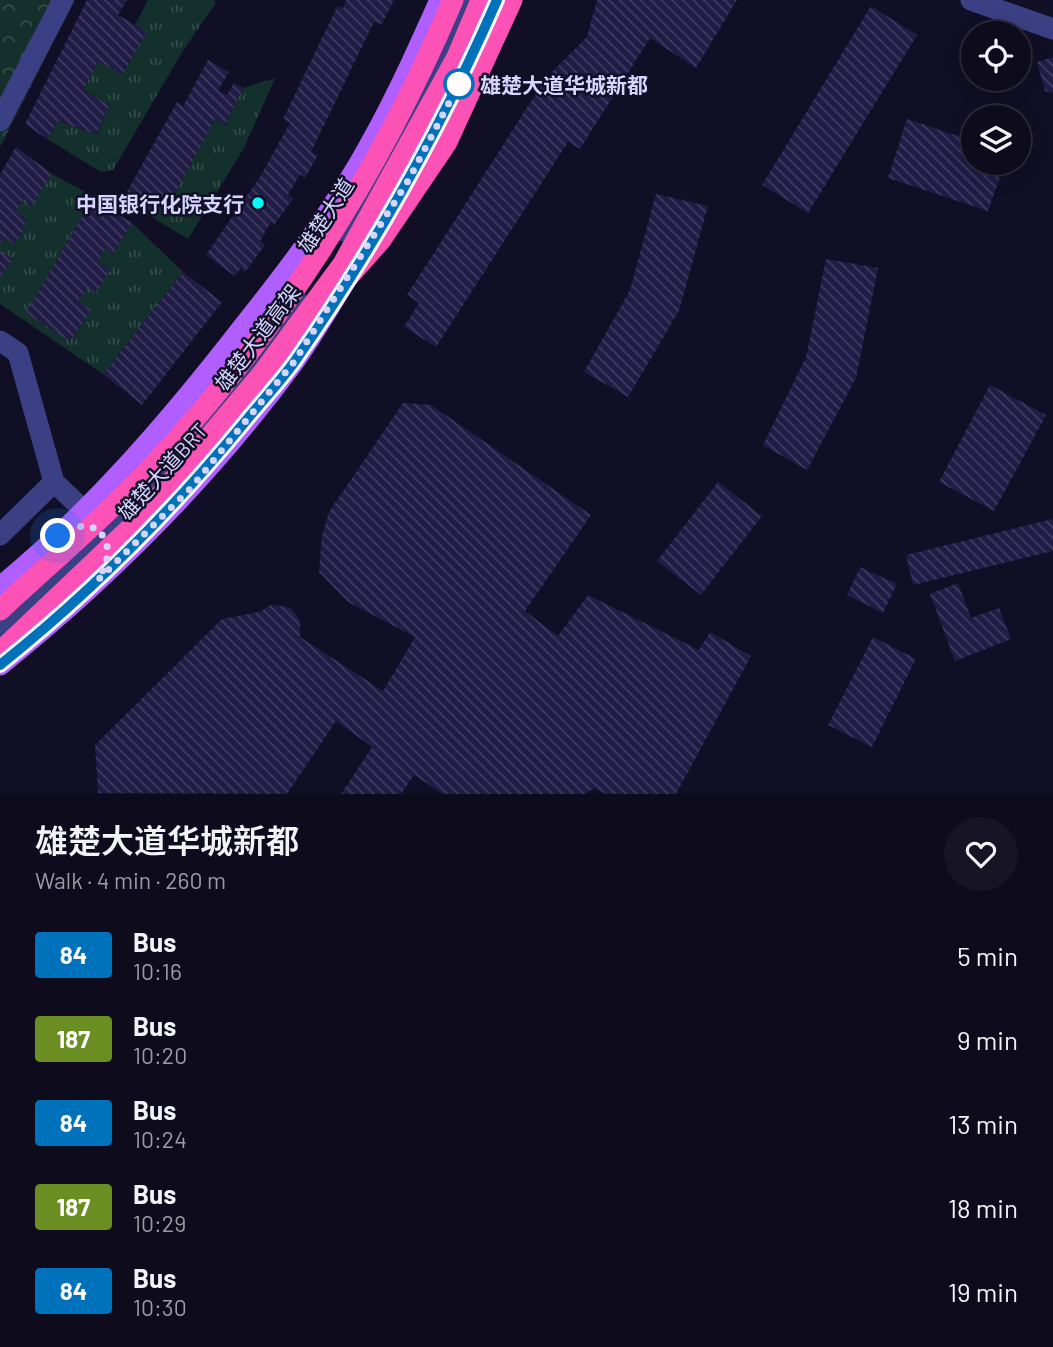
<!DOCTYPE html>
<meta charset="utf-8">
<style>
body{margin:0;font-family:Barlow,"Noto Sans SC",sans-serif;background:#161425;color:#f1f3f6;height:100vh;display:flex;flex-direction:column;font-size:26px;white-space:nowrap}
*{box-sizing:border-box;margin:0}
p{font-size:23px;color:#9a9ba3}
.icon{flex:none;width:38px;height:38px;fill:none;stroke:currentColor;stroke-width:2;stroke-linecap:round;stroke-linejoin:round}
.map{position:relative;height:794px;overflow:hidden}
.side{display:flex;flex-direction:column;background:#0d0b1c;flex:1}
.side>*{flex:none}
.badge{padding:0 14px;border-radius:5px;font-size:24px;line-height:46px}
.tools{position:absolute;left:961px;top:21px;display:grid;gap:14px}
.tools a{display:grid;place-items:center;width:70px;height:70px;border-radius:50%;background:#0d0b1c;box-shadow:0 4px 18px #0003,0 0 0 2px #2d2b3b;font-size:35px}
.you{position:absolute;width:35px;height:35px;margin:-18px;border:5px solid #fff;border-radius:50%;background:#1a73e8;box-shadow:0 0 0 10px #1a73e833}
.map>.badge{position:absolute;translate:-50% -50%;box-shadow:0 0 0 4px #fff}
.round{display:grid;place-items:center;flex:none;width:74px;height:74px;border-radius:37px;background:#161425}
.headline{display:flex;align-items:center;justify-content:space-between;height:119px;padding:0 35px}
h1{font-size:33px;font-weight:600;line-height:52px}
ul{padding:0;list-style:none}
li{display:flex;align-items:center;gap:21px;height:84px;padding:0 35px}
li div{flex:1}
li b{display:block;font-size:26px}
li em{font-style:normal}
li .badge{min-width:77px;font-weight:700;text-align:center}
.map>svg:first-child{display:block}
.grass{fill:url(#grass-tufts)}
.forest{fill:url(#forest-crowns)}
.building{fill:url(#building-back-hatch)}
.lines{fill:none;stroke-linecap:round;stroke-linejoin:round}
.minor{stroke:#3b4084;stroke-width:21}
.major{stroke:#b05efd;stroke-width:21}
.highway-bridge{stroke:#fc52b6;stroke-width:21}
.line-casing{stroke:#fff;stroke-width:16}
.line{stroke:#0072bc;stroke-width:10}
.walk{stroke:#d5d5fe;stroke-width:7;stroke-dasharray:0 12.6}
.stop-dot{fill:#fff;stroke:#0072bc;stroke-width:3.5}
.poi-dot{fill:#04fbf9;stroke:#110f26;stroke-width:2.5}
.labels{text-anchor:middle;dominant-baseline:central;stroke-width:5;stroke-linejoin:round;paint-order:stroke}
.stop-label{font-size:21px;font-weight:bold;fill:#d5d5fe;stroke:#110f26;text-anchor:start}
.poi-label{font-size:21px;font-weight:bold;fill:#d5d5fe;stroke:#110f26;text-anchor:end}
.street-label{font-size:21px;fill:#d5d5fe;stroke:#110f26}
</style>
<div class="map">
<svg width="1053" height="794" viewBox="0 0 1053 794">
<defs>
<pattern id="grass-tufts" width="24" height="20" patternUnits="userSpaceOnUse" patternTransform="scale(1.75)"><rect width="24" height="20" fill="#13302c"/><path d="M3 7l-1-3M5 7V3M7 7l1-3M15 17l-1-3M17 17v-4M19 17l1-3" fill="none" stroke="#344d4c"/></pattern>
<pattern id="forest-crowns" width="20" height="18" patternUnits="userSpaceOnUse" patternTransform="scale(1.75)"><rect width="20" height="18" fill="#13302c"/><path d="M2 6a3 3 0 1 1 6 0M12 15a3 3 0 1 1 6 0" fill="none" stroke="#344d4c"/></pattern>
<pattern id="building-back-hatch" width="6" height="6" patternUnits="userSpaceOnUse" patternTransform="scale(1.75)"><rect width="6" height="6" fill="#201c46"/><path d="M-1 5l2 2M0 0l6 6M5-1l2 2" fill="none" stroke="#403c62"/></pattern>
</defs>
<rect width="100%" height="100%" fill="#110f26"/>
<g class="grass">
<polygon points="148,0 214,0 216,3 184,49 113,170 101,172 47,139 58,121 96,134 110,105 83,90 98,61 123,74 135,25"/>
<polygon points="275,78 244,148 188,239 147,214 153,203 167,208 215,119 225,125 243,88"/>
<polygon points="16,147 52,174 93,196 132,223 183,272 103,374 0,304 0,175"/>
</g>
<polygon class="forest" points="0,0 75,0 0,147"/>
<g class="building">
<polygon points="87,0 127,0 118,15 147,32 123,74 98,61 83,90 110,105 96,134 58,121 47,139 25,124"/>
<polygon points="346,0 394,0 382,24 374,22 311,152 318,155 305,178 300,174 288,195 293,199 274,225 271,222 260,241 265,245 245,272 241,268 235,276 206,255 260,177 290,123 283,119 337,7 343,8"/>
<polygon points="597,0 737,0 696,68 650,38 580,149 568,142 436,347 404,327 419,303 407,295 546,78 587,37"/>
<polygon points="871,6 917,35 808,213 762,185"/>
<polygon points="1053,57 1053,93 1045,91 1037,62"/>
<polygon points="208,60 229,72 218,90 227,95 234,83 243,88 225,125 215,119 167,209 153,203 147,214 123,199 177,102 183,106"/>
<polygon points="907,119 973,141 973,163 1005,163 988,211 888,178"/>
<polygon points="16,147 52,174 31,207 24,199 16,211 28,220 15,245 5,237 0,244 0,175"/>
<polygon points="656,194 708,206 679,311 628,397 584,372 630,290"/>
<polygon points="92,199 132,223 112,255 106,247 97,262 111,269 95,293 88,287 78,301 91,310 70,341 26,313"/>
<polygon points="0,251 13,259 0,277"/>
<polygon points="826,259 878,268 856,378 807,470 763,445 806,357"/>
<polygon points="183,272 222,302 142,405 103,374"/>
<polygon points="990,385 1046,415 994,511 939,482"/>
<polygon points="403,403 431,405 591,515 525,611 558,636 588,595 699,650 710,632 751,656 676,794 606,794 595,788 584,794 443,794 414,775 401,794 341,794 372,747 336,721 287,794 98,793 95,745 222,619 260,612 270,605 290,607 300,620 300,637 383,691 415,637 348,602 319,572 322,536 329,512"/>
<polygon points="718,482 762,516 701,595 657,561"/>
<polygon points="1053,519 1053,551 913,585 906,555"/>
<polygon points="860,567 897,584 883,613 847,595"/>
<polygon points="958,583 971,618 999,608 1011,639 955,661 930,594"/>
<polygon points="873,637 916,659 872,747 828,725"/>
</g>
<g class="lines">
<g class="minor">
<polyline points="971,0 1053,29"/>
<polyline points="0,121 63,0"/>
<path d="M 344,231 C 392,158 433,80 467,0"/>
<polyline points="0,341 18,353 54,482 75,502"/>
<polyline points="0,535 54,482"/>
<path d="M 0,632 C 113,536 216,425 298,302"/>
</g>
<g class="major">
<polyline points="396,201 467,70 497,0"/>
<path d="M 0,587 C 92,512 170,421 243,327 C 290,268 337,206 373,139 C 398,94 419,47 440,0"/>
<path d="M 0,665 C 109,577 210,476 293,363 C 314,334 332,302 351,272"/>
</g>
<g class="highway-bridge">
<polyline points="340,286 380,241 447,142 512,0"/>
<path d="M 0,610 C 49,564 101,521 147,472 C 276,336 380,173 453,0"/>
<polyline points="0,652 143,516 262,374 343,264 457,57 481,0"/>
</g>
</g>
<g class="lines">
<g class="line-casing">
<path id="line" d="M 0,665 C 90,593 171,512 244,423 C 261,402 280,382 295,361 C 374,248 442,126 497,0"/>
</g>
<use href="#line" class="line"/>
<path class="walk" d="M 58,536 L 76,526 L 97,528 C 113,547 109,559 98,580 L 191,488 L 294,362 L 408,181 L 459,84"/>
</g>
<circle class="stop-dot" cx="459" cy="84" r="14"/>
<circle class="poi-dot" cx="258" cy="203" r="7"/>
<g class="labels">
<g class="stop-label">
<text x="480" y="84">雄楚大道华城新都</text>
</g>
<g class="poi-label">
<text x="244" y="203">中国银行化院支行</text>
</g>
<g class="street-label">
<text transform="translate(325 215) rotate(-57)">雄楚大道</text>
<text transform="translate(257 337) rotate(-53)">雄楚大道高架</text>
<text transform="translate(162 471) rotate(-48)">雄楚大道BRT</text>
</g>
</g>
</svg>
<div class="tools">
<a><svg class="icon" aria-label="locate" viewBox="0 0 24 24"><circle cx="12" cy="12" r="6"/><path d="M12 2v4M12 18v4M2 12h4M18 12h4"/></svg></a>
<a><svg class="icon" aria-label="layers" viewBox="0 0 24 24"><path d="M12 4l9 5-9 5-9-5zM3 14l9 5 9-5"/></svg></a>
</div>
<div class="you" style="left:58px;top:536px"></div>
</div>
<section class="side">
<div class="headline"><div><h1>雄楚大道华城新都</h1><p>Walk · 4 min · 260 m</p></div><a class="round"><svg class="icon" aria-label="heart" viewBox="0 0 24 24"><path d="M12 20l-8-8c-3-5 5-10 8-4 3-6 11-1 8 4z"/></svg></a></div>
<ul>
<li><span class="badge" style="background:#0072bc;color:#fff">84</span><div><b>Bus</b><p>10:16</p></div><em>5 min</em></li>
<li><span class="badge" style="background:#6b8e23;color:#fff">187</span><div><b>Bus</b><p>10:20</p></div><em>9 min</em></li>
<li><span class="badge" style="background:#0072bc;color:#fff">84</span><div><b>Bus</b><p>10:24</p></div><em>13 min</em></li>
<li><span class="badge" style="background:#6b8e23;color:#fff">187</span><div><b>Bus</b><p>10:29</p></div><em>18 min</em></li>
<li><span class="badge" style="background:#0072bc;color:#fff">84</span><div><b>Bus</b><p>10:30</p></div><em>19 min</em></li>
</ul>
</section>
